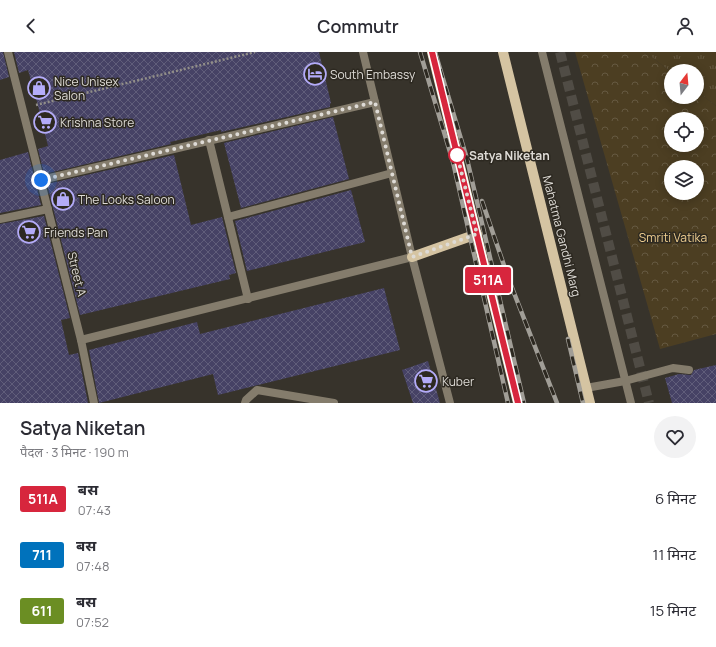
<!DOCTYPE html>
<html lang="hi">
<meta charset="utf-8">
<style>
body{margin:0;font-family:Manrope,"Noto Sans Devanagari",sans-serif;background:#f2f2f3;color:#2b2b33;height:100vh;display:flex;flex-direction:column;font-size:15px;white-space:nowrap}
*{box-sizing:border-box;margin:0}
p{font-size:13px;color:#7c7c81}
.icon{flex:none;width:22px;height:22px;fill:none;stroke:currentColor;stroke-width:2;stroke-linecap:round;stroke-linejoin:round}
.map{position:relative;height:351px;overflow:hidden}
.sheet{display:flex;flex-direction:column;background:#fff;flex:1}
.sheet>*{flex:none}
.badge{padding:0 8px;border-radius:3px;font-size:14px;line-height:26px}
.needle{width:26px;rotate:16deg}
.tools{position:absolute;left:664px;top:12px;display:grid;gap:8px}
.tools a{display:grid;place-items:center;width:40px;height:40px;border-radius:50%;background:#fff;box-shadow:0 2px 10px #0003;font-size:20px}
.you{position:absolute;width:20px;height:20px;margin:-10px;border:3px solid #fff;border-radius:50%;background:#1a73e8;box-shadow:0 0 0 6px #1a73e833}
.map>.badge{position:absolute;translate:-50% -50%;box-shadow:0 0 0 2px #fff}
.round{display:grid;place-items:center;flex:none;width:42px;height:42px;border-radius:21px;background:#f2f2f3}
.headline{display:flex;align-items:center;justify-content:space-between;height:68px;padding:0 20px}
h1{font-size:19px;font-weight:600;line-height:30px}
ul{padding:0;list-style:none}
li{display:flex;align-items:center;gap:12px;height:56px;padding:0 20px}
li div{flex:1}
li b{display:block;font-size:15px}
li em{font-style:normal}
li .badge{min-width:44px;font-weight:700;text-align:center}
header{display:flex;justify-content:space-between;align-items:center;height:52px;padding:0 20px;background:#fff;font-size:18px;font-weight:600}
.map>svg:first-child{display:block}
.grass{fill:url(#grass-tufts)}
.park{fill:url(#park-crowns);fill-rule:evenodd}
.building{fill:url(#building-cross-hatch)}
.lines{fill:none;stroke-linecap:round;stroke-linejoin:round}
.primary-tunnel{stroke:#504c45;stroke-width:10;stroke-dasharray:10 5;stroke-linecap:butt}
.path{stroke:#928f89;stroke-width:2.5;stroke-dasharray:2 2;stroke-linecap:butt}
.service{stroke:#847c6c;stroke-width:8}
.minor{stroke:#847c6c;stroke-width:8}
.tertiary{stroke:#847c6c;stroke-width:8}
.primary{stroke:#d5c4a2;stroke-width:10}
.rail-casing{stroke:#a19e97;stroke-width:4.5}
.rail{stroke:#2d2921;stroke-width:3;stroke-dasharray:9;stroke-linecap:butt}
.line-casing{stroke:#fff;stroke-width:9}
.line{stroke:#d7263d;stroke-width:6}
.walk{stroke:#dedbd6;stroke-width:4;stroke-dasharray:0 7.2}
.stop-dot{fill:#fff;stroke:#d7263d;stroke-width:2}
.labels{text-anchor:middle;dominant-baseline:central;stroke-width:3;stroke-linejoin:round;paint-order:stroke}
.poi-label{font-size:12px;fill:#dedbd6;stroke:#2d2921;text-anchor:start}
.stop-label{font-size:12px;font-weight:bold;fill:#dedbd6;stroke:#2d2921;text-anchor:start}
.street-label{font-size:12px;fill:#dedbd6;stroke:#2d2921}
.park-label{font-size:12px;fill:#eecd8f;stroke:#2d2921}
</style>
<header><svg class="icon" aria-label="back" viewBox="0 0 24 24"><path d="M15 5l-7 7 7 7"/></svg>Commutr<svg class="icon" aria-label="person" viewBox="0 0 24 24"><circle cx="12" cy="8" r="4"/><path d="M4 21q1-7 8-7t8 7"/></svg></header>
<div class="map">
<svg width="716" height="351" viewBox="0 0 716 351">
<defs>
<pattern id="grass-tufts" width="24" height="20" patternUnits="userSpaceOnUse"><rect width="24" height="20" fill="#4c3e22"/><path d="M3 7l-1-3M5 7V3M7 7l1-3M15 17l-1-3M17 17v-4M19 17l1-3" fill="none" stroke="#655941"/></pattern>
<pattern id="park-crowns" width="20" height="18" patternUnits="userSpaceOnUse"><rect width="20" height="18" fill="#4c3e22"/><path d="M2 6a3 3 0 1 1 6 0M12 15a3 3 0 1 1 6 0" fill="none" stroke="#655941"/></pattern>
<pattern id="building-cross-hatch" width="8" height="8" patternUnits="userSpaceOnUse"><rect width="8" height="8" fill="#464265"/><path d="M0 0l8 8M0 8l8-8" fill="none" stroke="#605d7a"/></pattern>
</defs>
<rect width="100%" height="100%" fill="#37332b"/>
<polygon class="grass" points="645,0 716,0 716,54 697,39 697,19 671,20"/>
<path class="park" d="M 575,0 L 645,0 L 671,20 L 671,45 L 697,45 L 697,39 L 716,54 L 716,282 L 660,297 ZM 671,67 L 697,67 L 697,93 L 671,93 ZM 671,115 L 697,115 L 697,141 L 671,141 Z"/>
<g class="building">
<polygon points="0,0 3,0 9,25 0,28"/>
<polygon points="14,0 319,0 331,51 330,52 330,55 221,80 221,78 170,90 171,92 44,122 38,97 48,94 36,46 28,18 19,21"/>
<polygon points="333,65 349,127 241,156 224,91"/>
<polygon points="28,100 41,153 0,161 0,108"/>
<polygon points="174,103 191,173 222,165 236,221 229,223 230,227 80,263 47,132"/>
<polygon points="351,138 365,190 247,219 235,169"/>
<polygon points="44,164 70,266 61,268 69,303 78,301 88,351 0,351 0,172"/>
<polygon points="384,236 400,298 218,343 213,322 99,351 89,298 197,270 200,282"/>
<polygon points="428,309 440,351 413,351 402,318"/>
<polygon points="716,313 716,351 672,351 665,326 679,322 691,323 694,318"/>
</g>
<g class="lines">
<polyline class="primary-tunnel" points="560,0 649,351"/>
<polyline class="path" points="36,53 255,0"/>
<g class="service">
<polyline points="209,88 248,247"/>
<polyline points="228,165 392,121"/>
<polyline points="586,336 625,329 673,316 689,318"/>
<polyline points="245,351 246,348 257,338 334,351"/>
</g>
<g class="minor">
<polyline points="8,0 81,288 94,351"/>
<polyline points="363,0 412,205 450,351"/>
<polyline points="41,128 375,50"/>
<polyline points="0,167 48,157"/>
<polyline points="81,288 412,205"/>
</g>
<polyline class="tertiary" points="542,0 631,351"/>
<g class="primary">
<polyline points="432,0 518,351"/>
<polyline points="503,0 590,351"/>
<polyline points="412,205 477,182"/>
</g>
<g class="rail-casing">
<g id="rail">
<polyline points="420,0 453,110 508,351"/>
<polyline points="435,0 467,107 524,351"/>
<polyline points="482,149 509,228 557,351"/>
<polyline points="568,287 583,351"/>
</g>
</g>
<use href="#rail" class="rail"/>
</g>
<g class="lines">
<g class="line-casing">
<polyline id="line" points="432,0 518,351"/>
</g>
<use href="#line" class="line"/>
<polyline class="walk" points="41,128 375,50 412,205 477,182 457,103"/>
</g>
<defs>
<g id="hotel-ring" transform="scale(1.15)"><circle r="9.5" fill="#2d2921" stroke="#b4acf9" stroke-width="1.5"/><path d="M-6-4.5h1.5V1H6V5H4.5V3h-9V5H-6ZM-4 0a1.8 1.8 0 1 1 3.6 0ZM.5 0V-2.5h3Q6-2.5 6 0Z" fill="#b4acf9"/></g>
<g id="shop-ring" transform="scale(1.15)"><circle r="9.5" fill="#2d2921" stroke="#b4acf9" stroke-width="1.5"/><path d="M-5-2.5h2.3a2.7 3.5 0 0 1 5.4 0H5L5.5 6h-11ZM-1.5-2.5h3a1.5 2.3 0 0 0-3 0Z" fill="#b4acf9"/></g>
<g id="supermarket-ring" transform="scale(1.15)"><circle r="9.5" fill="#2d2921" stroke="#b4acf9" stroke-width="1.5"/><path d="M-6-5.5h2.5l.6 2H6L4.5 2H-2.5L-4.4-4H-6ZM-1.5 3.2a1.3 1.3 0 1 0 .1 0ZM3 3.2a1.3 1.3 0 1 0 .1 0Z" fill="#b4acf9"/></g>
</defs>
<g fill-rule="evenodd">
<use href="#hotel-ring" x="315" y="22"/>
<use href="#shop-ring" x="39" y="36"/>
<use href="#supermarket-ring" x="45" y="70"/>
<use href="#shop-ring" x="63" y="147"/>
<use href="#supermarket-ring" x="29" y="180"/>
<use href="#supermarket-ring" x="426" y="329"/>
</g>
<circle class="stop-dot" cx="457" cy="103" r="8"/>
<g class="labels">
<g class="poi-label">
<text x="330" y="22">South Embassy</text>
<text x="54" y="29">Nice Unisex<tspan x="54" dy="14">Salon</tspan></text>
<text x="60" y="70">Krishna Store</text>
<text x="78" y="147">The Looks Saloon</text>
<text x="44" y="180">Friends Pan</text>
<text x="442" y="329">Kuber</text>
</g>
<g class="stop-label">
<text x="469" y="103">Satya Niketan</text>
</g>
<g class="street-label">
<text transform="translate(562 184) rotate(76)">Mahatma Gandhi Marg</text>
<text transform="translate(77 222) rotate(76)">Street A</text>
</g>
<g class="park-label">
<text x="673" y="185">Smriti Vatika</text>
</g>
</g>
</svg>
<div class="tools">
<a><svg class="needle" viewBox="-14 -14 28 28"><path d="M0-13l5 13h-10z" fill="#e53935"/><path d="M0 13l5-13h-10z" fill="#7c7c81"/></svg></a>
<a><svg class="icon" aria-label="locate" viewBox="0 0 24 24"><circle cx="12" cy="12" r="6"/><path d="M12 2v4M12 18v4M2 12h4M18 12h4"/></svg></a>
<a><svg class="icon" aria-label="layers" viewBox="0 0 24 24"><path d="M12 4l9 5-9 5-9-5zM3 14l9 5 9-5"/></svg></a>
</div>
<div class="you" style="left:41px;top:128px"></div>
<b class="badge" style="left:488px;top:228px;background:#d7263d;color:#fff">511A</b>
</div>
<section class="sheet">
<div class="headline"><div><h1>Satya Niketan</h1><p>पैदल · 3 मिनट · 190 m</p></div><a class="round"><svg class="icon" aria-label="heart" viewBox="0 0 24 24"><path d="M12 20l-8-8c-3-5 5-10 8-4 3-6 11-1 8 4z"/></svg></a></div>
<ul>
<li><span class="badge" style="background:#d7263d;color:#fff">511A</span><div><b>बस</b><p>07:43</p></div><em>6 मिनट</em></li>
<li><span class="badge" style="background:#0072bc;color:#fff">711</span><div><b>बस</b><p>07:48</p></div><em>11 मिनट</em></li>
<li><span class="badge" style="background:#6b8e23;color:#fff">611</span><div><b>बस</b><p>07:52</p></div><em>15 मिनट</em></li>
</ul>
</section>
